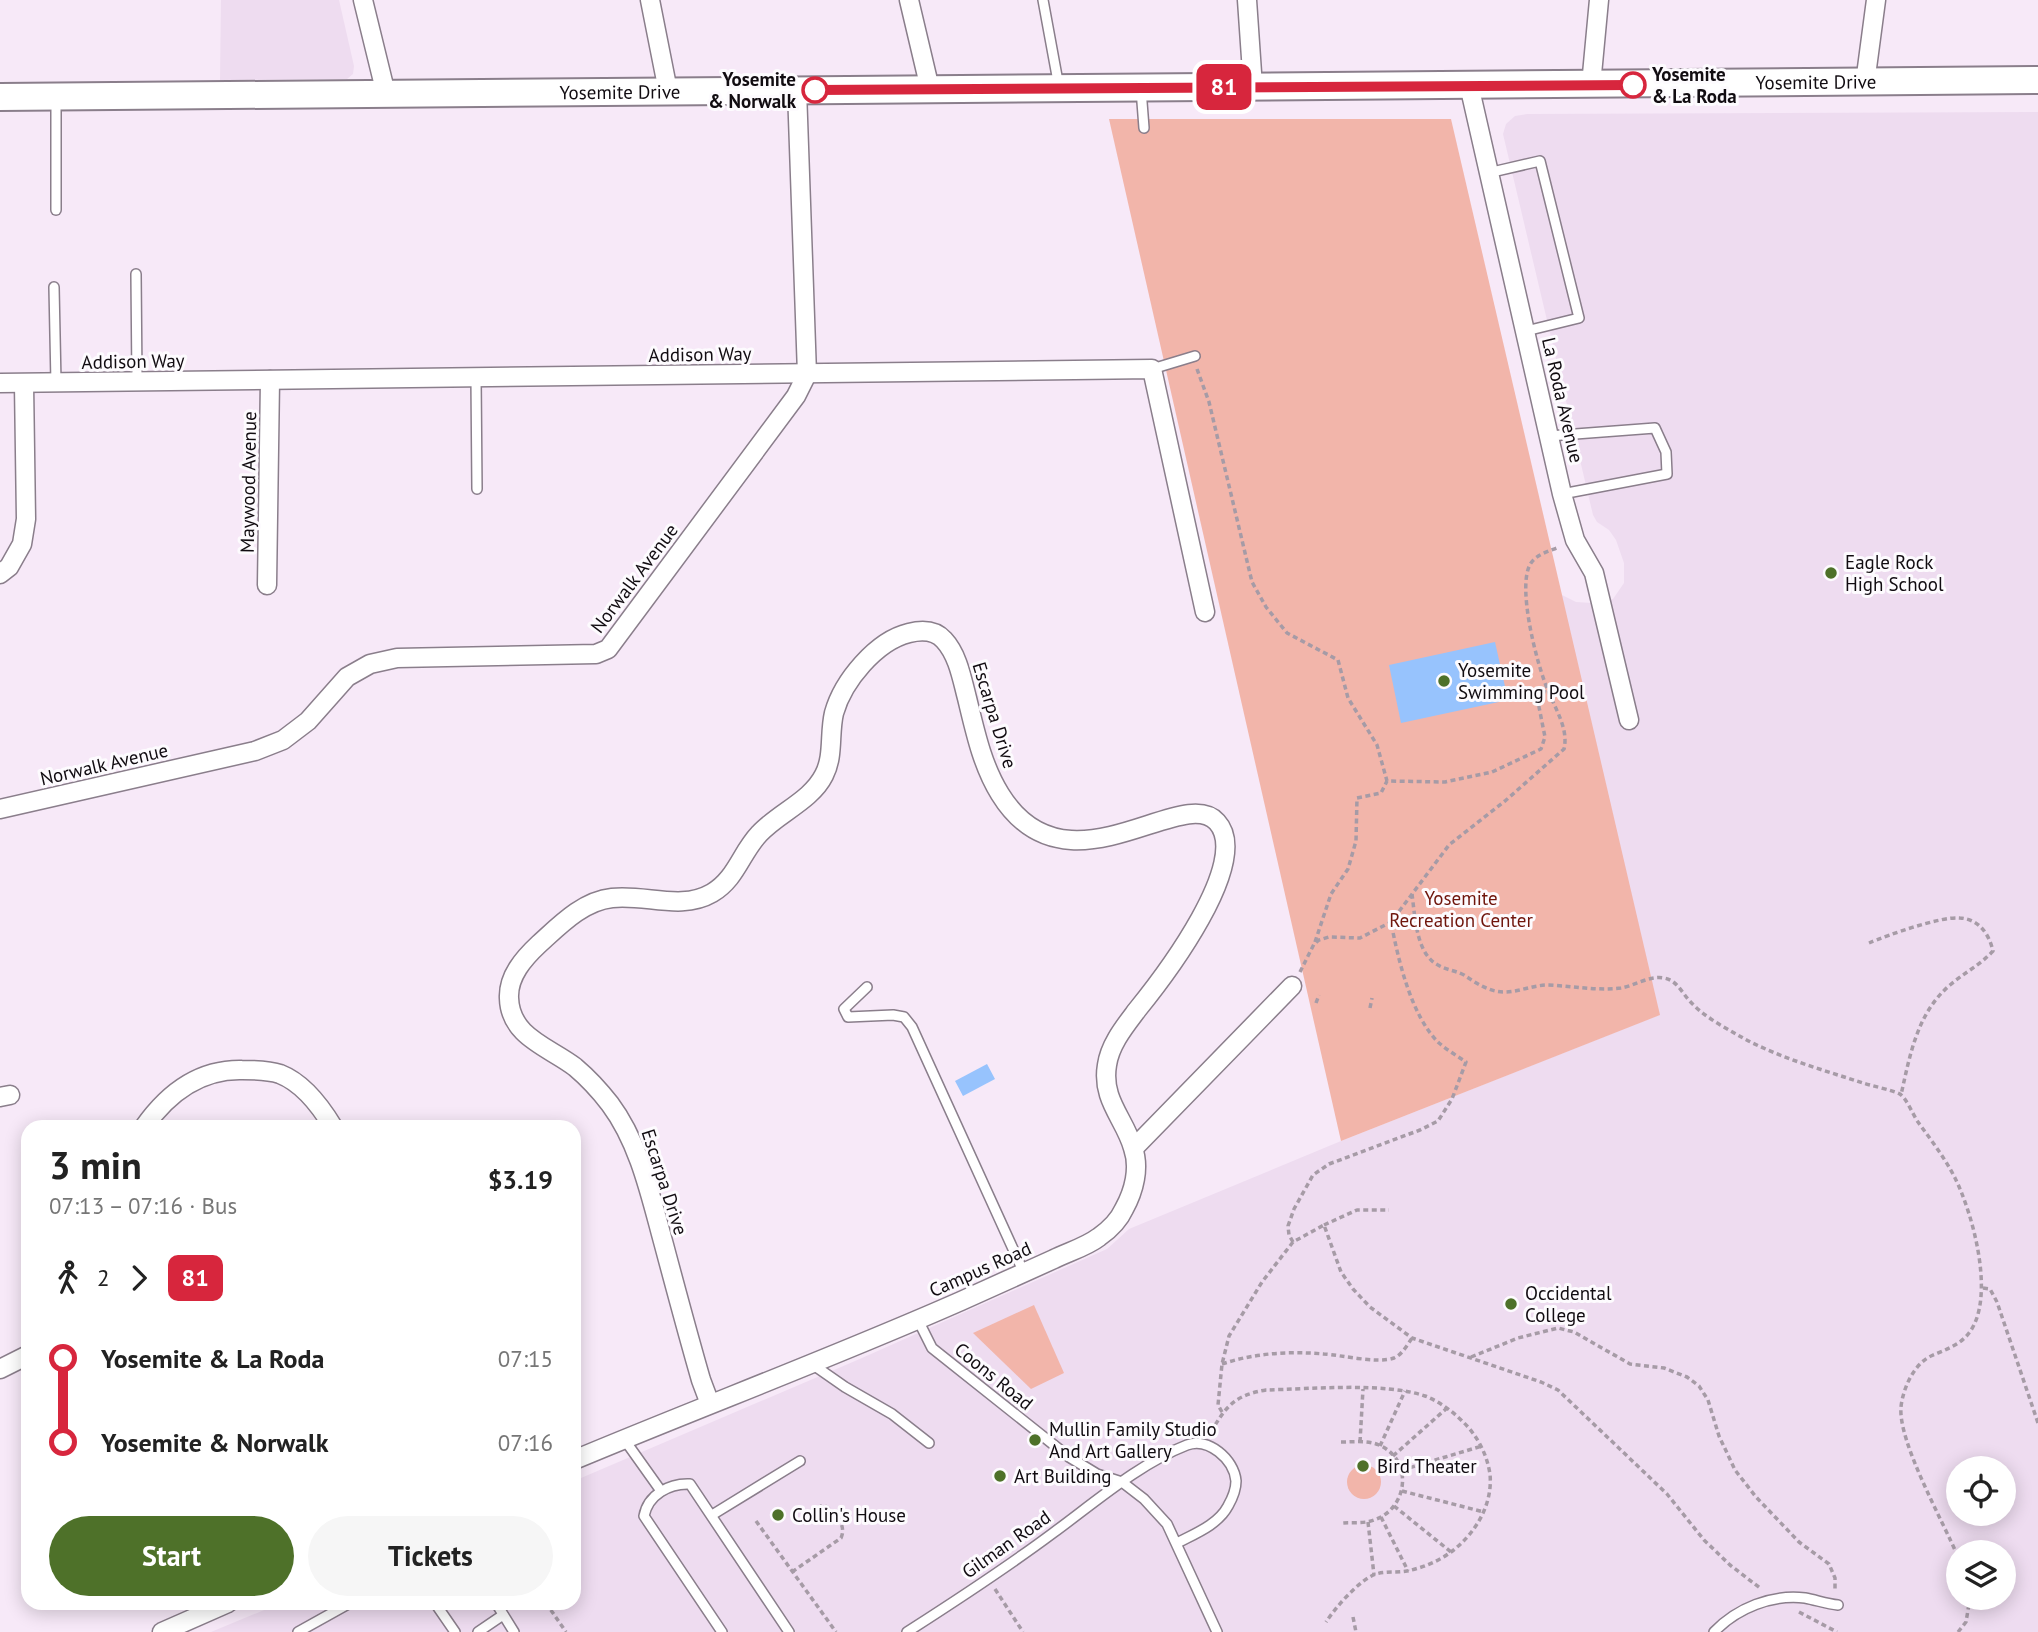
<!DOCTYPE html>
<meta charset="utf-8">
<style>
body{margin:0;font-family:"PT Sans",sans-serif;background:#f6f6f6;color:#222;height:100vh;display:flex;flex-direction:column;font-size:26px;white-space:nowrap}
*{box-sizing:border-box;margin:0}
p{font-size:23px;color:#767676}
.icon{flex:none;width:38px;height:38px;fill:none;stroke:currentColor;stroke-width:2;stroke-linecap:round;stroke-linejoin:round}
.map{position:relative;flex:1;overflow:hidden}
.panel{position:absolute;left:21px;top:1120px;width:560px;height:490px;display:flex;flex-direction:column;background:#fff;border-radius:21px;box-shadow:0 4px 18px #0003}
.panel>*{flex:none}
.badge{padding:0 14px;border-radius:10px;font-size:24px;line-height:46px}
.buttons{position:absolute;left:1946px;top:1456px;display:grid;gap:14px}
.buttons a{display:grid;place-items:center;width:70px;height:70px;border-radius:50%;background:#fff;box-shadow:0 4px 18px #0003;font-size:35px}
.map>.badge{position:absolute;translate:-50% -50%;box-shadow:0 0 0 4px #fff}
.legs{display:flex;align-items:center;gap:10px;height:77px;padding:0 28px;font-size:23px}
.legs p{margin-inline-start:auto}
.summary{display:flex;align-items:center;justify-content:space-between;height:119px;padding:0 28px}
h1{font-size:38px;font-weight:800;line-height:52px}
.cta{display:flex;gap:14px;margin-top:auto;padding:14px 28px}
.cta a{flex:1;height:80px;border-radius:42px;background:#4e7129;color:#fff;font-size:28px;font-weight:800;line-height:80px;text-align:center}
.cta a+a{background:#f6f6f6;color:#222}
ul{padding:0 28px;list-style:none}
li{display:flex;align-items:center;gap:24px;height:84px;font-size:26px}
li i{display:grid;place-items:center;width:10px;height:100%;margin:0 9px;background:currentColor}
li i::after{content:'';width:18px;height:18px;margin:-9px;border:5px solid;border-radius:50%;background:#fff}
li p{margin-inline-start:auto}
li:first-child i{background:linear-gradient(#0000 50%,currentColor 0)}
li:last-child i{background:linear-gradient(currentColor 50%,#0000 0)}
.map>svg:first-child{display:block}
.built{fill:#eedcf0;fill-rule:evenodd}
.green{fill:#f2b5aa}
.water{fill:#97c3fd}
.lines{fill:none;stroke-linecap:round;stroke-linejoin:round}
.lane-casing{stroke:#8a7e8b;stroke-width:12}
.street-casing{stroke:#8a7e8b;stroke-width:21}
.secondary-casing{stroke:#8a7e8b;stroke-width:30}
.path{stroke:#a69ba6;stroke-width:3.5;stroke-dasharray:5 3.5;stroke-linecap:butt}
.lane{stroke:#fff;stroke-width:9}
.street{stroke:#fff;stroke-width:18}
.secondary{stroke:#fff;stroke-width:26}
.line-1-casing{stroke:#fff;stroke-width:16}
.line-1{stroke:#d7263d;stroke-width:10}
.stop-1-dot{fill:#fff;stroke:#d7263d;stroke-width:3.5}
.poi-dot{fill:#4e7129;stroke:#fdfbfe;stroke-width:2.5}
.labels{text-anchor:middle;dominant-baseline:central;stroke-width:6;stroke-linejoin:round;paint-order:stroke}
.stop-label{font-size:19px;font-weight:bold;fill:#110c11;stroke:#fdfbfe;text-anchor:start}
.street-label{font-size:19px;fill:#110c11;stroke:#fdfbfe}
.poi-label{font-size:19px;fill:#110c11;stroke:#fdfbfe;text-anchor:start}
.park-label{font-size:19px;fill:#6f150c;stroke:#fdfbfe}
</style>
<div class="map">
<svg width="2038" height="1632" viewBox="0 0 2038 1632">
<rect width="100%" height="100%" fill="#f7e9f8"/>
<g class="built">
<polygon points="221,0 339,0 354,66 353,74 347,79 220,80"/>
<path d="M 2038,112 L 2038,1632 L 211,1632 L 281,1603 L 574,1603 L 574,1481 L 862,1358 L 1107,1249 L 1129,1229 L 1341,1141 L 1659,1015 L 1560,594 L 1576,602 L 1592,603 L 1613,599 L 1624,583 L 1624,563 L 1616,540 L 1609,530 L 1597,522 L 1593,515 L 1503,134 L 1506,124 L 1515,116 L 1527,114 ZM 1958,1468 L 2004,1468 L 2004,1514 L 1958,1514 ZM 1958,1552 L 2004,1552 L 2004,1598 L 1958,1598 Z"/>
</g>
<g class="green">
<polygon points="1109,119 1451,119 1660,1015 1341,1141"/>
<polygon points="1034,1305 1064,1373 1031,1389 973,1333"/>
<circle cx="1364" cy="1482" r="17"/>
</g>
<g class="water">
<polygon points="1495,642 1508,700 1401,723 1389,665"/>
<polygon points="987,1064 995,1079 963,1096 955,1081"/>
</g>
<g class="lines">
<g class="lane-casing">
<g id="lane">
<polyline points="1043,0 1059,87"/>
<polyline points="1141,89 1144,128"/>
<polyline points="56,98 56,210"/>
<polyline points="1488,173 1540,161 1579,318 1526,331"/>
<polyline points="136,274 137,381"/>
<polyline points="54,287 56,383"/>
<polyline points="1152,369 1195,356"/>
<polyline points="476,378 477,489"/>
<polyline points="1549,436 1655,428 1666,452 1667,474 1562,494"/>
<polyline points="867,987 844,1009 848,1017 893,1015 904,1017 912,1027 1024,1273"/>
<polyline points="918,1320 932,1348 1069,1457 1097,1474 1122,1482 1144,1499 1167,1524 1217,1632"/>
<polyline points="812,1364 845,1387 892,1414 929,1443"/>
<polyline points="624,1439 661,1491"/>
<polyline points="712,1515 800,1461"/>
<polyline points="435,1603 455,1632"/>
<polyline points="496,1603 514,1632"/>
<polyline points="298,1632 350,1603"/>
<polyline points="478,1632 503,1615"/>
<path d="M 722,1632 L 644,1516 C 648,1495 669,1483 690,1484 L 789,1632"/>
<path d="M 907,1632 C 957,1600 1006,1568 1053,1533 C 1094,1503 1140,1463 1187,1445 C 1208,1437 1234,1459 1236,1481 C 1236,1489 1232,1499 1228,1506 C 1218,1525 1194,1534 1177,1543"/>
<path d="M 1714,1632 C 1737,1608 1772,1594 1805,1598 C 1816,1600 1827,1604 1838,1605"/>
</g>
</g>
<g class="street-casing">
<g id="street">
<polyline points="363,0 386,94"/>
<polyline points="650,0 668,91"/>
<polyline points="909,0 930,89"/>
<polyline points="1247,0 1253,87"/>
<polyline points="1865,83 1876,0"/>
<polyline points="1469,85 1562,494 1575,540 1594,573 1629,720"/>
<polyline points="1591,85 1599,0"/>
<polyline points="0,383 1152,369 1205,612"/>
<polyline points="0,574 9,567 22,544 26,519 24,384"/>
<polyline points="267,585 270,380"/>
<polyline points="0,809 255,751 283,740 308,721 347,677 370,664 397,658 596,654 608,649 796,396 807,374 797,90"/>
<polyline points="0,1097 10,1095"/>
<path d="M 144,1127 C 168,1093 199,1069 242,1070 C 254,1070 268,1070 280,1074 C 303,1083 321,1107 333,1127"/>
<polyline points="1134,1148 1292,986"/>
<polyline points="0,1369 28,1355"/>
<path d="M 574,1460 C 703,1406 834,1357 961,1301 C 992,1287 1023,1273 1054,1259 C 1068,1252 1086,1247 1099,1237 C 1109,1230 1119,1220 1124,1209 C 1134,1191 1140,1168 1133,1148 C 1125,1119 1101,1100 1107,1065 C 1110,1044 1125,1026 1137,1010 C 1163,978 1253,861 1217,822 C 1182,783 1066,901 1000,794 C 982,765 975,731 967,698 C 962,679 958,655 944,640 C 935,630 921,630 909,633 C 876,641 843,681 834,713 C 829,734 834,756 824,775 C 811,801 778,813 759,834 C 741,853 736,879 712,893 C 681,911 646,894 612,898 C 583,901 560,925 539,944 C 524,958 508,976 509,998 C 510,1037 549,1047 575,1067 C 588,1078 600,1091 610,1104 C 640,1144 651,1198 664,1245 C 676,1290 688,1335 701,1380 L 710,1404"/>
<polyline points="162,1632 228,1603"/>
</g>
</g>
<g class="secondary-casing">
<g id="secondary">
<path id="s1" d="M 0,97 L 2038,80"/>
</g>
</g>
<g class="path">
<polyline points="1197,369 1209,402 1252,582 1266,607 1287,633 1338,660 1348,698 1377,745 1387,781 1445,782 1492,772 1541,749 1545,737 1539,707 1546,686"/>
<path d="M 1412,894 C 1415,916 1416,954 1438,965 C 1446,970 1454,970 1464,975 C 1476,983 1489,992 1504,992 C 1519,992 1533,985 1548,985 C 1573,986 1596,991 1621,988 C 1634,986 1650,975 1664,978 C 1676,980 1681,991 1688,999 C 1702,1016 1724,1027 1743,1038 C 1780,1058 1823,1070 1863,1083 C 1872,1086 1892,1090 1900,1094 C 1907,1099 1913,1115 1918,1122 C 1931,1140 1945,1158 1955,1178 C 1973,1214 1996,1298 1969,1333 C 1960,1345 1945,1350 1931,1356 C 1914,1364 1903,1388 1901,1407 C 1898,1442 1943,1521 1958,1557"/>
<polyline points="1315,942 1331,894 1348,869 1356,841 1357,798 1381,793 1387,781"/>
<path d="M 1869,943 C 1888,935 1941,916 1960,918 C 1979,919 1989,934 1993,951 C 1980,965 1964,973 1950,985 C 1917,1013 1910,1055 1901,1095"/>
<path d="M 1300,972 L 1314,944 L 1319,940 L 1329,937 L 1360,938 L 1391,922 L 1449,845 L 1505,801 L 1564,749 C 1569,728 1554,707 1547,688 C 1537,664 1516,585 1531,563 C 1537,554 1550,551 1559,547"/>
<polyline points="1316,1003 1319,995"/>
<polyline points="1370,1008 1372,998"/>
<polyline points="1324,1225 1357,1210 1389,1210"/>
<path d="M 1293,1242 L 1289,1235 L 1288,1226 L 1294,1209 L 1313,1175 L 1329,1164 L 1420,1130 L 1438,1121 L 1452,1099 L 1466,1062 C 1457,1056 1447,1050 1439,1043 C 1411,1016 1398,959 1391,922"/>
<polyline points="1983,1288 1990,1289 1997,1302 2038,1423"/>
<polyline points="1471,1357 1518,1338 1558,1328 1574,1332 1630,1364 1664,1368 1687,1377 1699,1386 1708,1400 1719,1436 1735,1470 1756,1497 1799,1542 1829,1564 1835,1578 1835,1592"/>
<path d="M 1222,1364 C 1255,1353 1289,1351 1324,1354 C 1341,1355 1378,1364 1394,1358 C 1402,1355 1407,1345 1412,1338"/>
<polyline points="1222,1412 1218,1405 1222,1364 1229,1336 1262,1282 1293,1242 1324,1225 1341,1272 1353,1289 1370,1307 1412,1338 1541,1382 1558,1390 1667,1494 1704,1540 1730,1565 1760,1588"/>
<path d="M 1211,1432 C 1226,1406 1235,1395 1266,1390 C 1310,1389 1385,1382 1425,1396 C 1441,1402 1456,1414 1468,1427 C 1480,1441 1487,1456 1490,1474 C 1493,1505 1475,1534 1451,1552 C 1439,1561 1422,1568 1407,1571 C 1397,1573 1386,1571 1376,1574 C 1360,1579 1335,1608 1326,1622"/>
<path d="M 1341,1442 C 1354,1442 1367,1440 1379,1445 C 1414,1460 1408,1509 1374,1520 C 1364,1524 1352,1522 1342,1523"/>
<polyline points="1360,1442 1363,1389"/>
<polyline points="1380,1446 1405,1391"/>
<polyline points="1393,1456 1447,1408"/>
<polyline points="1402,1470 1482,1446"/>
<polyline points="1402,1491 1484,1512"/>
<polyline points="1394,1506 1451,1552"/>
<polyline points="1381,1517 1408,1571"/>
<polyline points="756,1521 836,1632"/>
<polyline points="1368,1522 1374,1575"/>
<path d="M 792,1572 L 841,1538 C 847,1525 835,1511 823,1505 L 801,1519"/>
<polyline points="995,1589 1023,1632"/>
<polyline points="546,1603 566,1632"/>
<polyline points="1799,1612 1837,1632"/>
<polyline points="1353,1617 1356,1632"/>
<polyline points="1958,1632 1966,1622 1970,1598"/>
</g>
<use href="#lane" class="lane"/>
<use href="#street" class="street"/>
<use href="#secondary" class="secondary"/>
</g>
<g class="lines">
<g class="line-1-casing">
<polyline id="line-1" points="815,90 1633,85"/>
</g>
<use href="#line-1" class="line-1"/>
</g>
<g class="stop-1-dot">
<circle cx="1633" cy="85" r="12"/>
<circle cx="815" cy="90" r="12"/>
</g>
<g class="poi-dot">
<circle cx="1831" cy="573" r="7"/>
<circle cx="1444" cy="681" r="7"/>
<circle cx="1511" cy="1304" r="7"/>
<circle cx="1035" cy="1440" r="7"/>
<circle cx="1363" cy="1466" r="7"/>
<circle cx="1000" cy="1476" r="7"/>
<circle cx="778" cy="1515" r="7"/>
</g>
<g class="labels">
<g class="stop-label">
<text x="1652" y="74">Yosemite<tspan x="1652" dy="22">&amp; La Roda</tspan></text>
<text x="796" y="79" text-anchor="end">Yosemite<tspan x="796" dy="22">&amp; Norwalk</tspan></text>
</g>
<g class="street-label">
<text stroke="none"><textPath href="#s1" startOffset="1816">Yosemite Drive</textPath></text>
<text stroke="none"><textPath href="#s1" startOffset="620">Yosemite Drive</textPath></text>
<text transform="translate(700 354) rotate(-1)">Addison Way</text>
<text transform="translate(133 361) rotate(-1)">Addison Way</text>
<text transform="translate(1563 400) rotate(77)">La Roda Avenue</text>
<text transform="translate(248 482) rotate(-89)">Maywood Avenue</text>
<text transform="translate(634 578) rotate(-53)">Norwalk Avenue</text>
<text transform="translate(995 715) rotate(73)">Escarpa Drive</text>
<text transform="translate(104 764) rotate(-13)">Norwalk Avenue</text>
<text transform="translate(665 1182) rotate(72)">Escarpa Drive</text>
<text transform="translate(980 1269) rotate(-24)">Campus Road</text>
<text transform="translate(994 1376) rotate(39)">Coons Road</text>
<text transform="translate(1006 1544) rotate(-35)">Gilman Road</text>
</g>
<g class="poi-label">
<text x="1845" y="562">Eagle Rock<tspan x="1845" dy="22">High School</tspan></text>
<text x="1458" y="670">Yosemite<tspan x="1458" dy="22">Swimming Pool</tspan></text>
<text x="1525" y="1293">Occidental<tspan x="1525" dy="22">College</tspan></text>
<text x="1049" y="1429">Mullin Family Studio<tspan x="1049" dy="22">And Art Gallery</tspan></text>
<text x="1377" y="1466">Bird Theater</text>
<text x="1014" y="1476">Art Building</text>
<text x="792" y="1515">Collin's House</text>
</g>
<g class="park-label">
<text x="1461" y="898">Yosemite<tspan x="1461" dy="22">Recreation Center</tspan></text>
</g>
</g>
</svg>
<div class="buttons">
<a><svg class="icon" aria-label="locate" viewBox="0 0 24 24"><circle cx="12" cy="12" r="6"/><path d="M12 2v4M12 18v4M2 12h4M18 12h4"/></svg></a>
<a><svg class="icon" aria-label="layers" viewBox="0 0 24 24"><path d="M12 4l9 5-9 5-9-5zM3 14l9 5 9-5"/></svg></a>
</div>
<b class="badge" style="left:1224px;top:87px;background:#d7263d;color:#fff">81</b>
<section class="panel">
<div class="summary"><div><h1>3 min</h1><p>07:13 – 07:16 · Bus</p></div><b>$3.19</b></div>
<div class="legs"><svg class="icon" aria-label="walk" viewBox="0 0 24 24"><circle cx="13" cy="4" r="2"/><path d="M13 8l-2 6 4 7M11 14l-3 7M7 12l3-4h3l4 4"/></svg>2<svg class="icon" aria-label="forward" viewBox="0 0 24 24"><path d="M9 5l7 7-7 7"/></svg><b class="badge" style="background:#d7263d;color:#fff">81</b></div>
<ul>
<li><i style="color:#d7263d"></i><b>Yosemite &amp; La Roda</b><p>07:15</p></li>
<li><i style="color:#d7263d"></i><b>Yosemite &amp; Norwalk</b><p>07:16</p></li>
</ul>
<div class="cta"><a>Start</a><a>Tickets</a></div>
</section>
</div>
